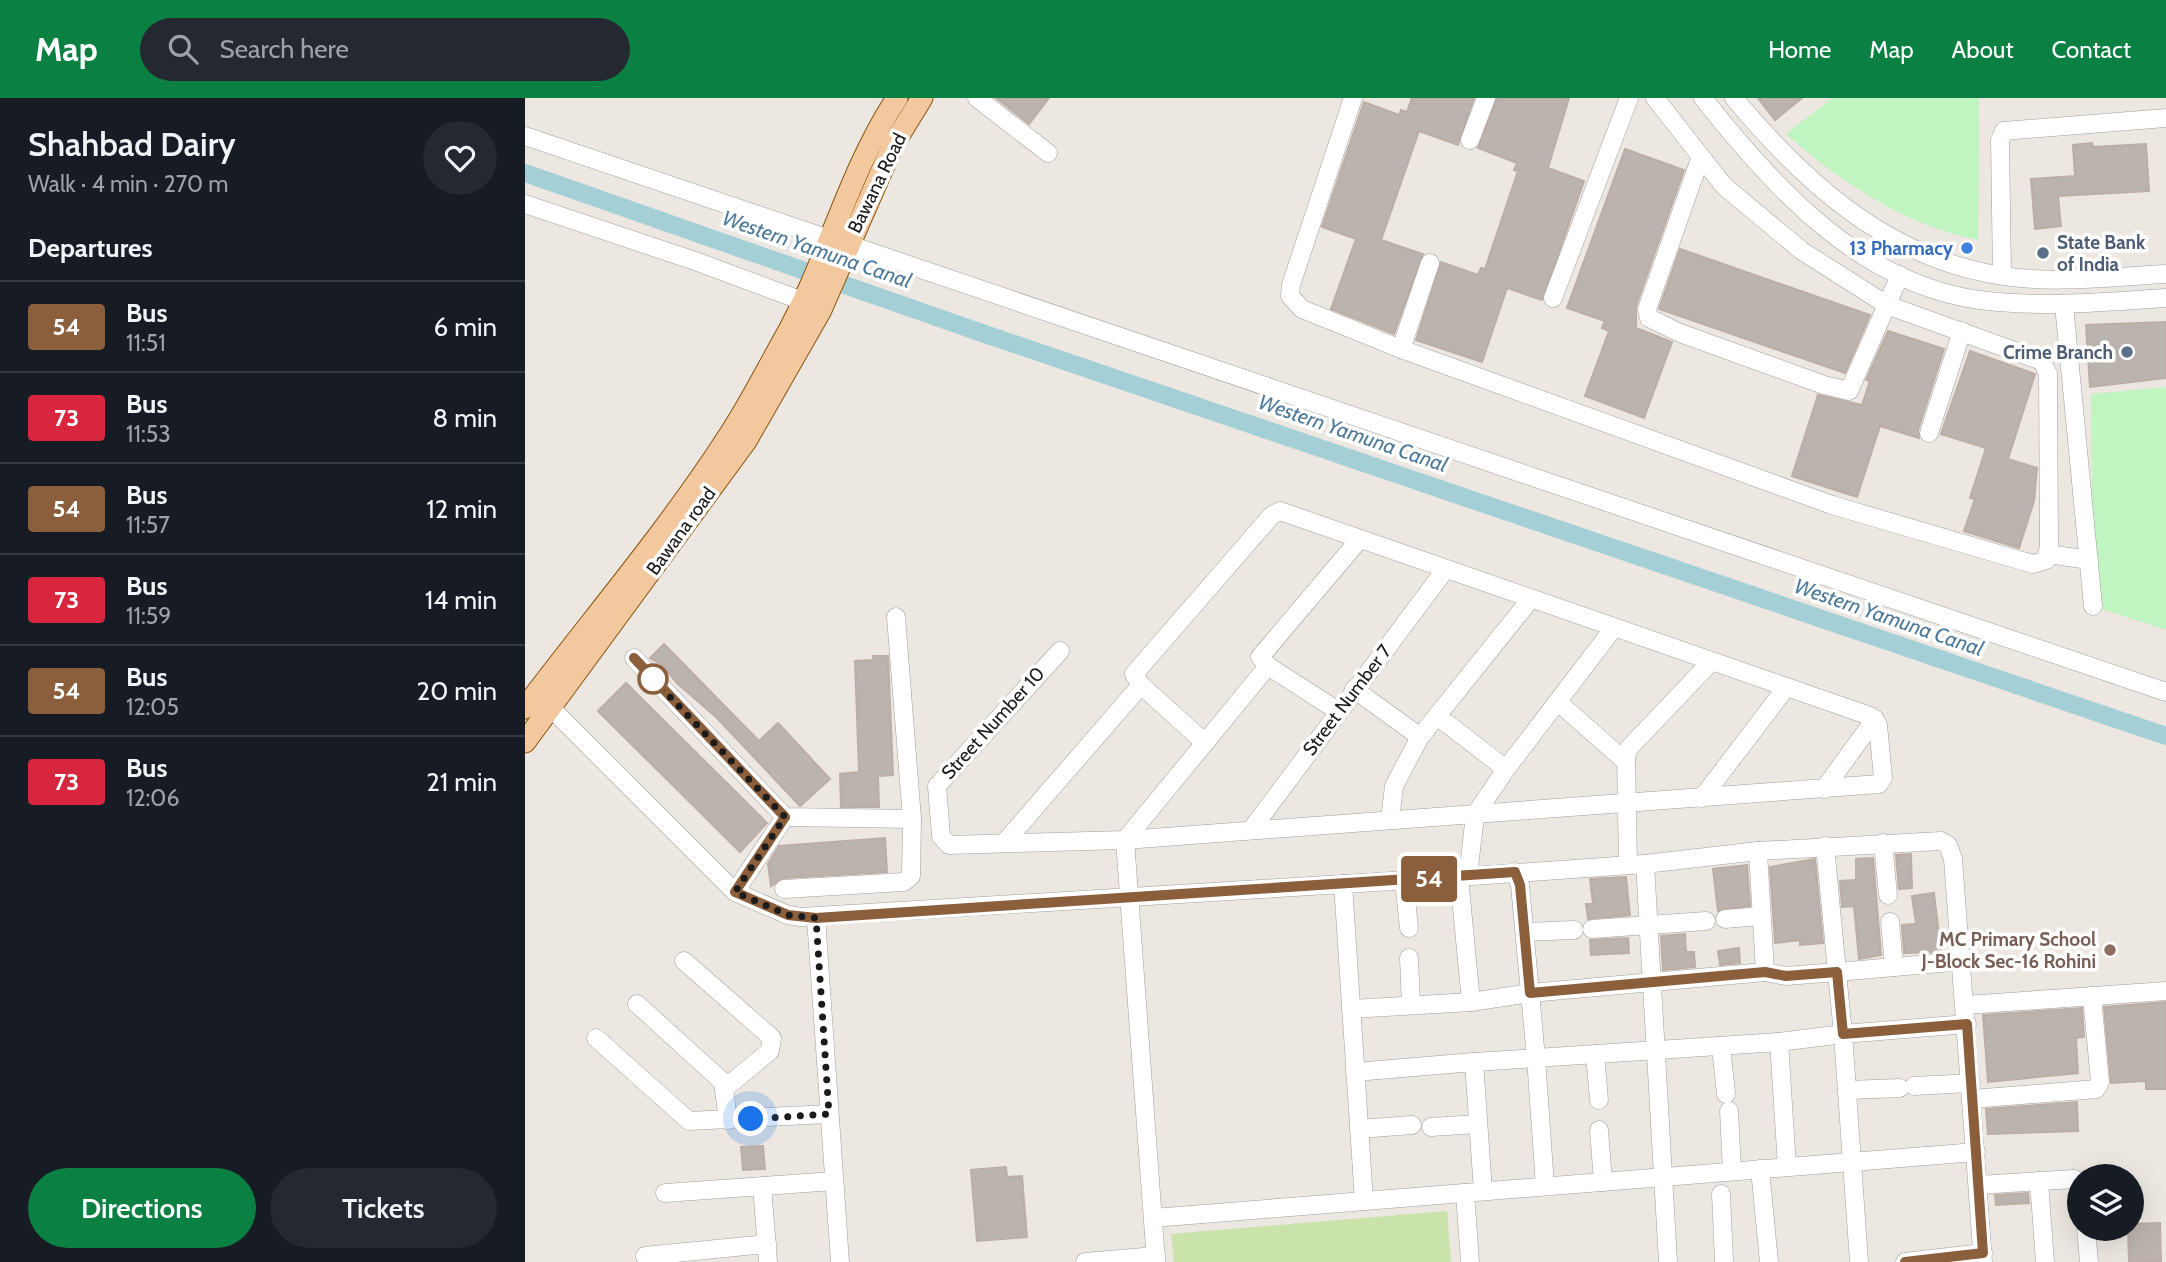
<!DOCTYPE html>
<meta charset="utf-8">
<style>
body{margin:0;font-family:Cabin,sans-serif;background:#242831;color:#f1f3f6;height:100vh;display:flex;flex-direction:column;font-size:26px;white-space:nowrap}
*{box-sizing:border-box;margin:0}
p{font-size:23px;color:#9ea1a6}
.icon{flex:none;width:38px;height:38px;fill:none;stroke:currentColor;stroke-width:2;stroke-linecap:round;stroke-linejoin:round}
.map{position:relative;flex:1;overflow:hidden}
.sheet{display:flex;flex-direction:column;background:#171b24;width:525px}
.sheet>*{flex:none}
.badge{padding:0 14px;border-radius:5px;font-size:24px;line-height:46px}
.buttons{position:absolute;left:1542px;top:1066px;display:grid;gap:14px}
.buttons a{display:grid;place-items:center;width:77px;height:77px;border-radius:50%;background:#171b24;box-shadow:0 7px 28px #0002;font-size:35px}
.you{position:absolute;width:35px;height:35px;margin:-18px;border:5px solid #fff;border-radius:50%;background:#1a73e8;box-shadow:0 0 0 10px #1a73e833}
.map>.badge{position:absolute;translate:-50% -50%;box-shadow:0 0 0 4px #fff}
h2{padding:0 28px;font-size:26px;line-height:63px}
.round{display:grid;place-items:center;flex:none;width:74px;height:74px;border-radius:37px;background:#242831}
.overview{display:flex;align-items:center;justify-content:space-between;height:119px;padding:0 28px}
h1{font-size:33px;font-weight:600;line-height:52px}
.button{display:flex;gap:14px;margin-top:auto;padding:14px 28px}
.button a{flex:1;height:80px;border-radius:42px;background:#0b8043;color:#fff;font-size:28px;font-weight:600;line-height:80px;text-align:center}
.button a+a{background:#242831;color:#f1f3f6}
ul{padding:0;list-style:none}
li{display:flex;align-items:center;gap:21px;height:91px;padding:0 28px;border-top:2px solid #363941}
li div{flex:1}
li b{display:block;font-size:26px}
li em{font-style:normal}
li .badge{min-width:77px;font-weight:700;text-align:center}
header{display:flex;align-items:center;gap:42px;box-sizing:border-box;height:98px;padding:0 35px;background:#0b8043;color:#fff}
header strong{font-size:33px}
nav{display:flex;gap:38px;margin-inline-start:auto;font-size:24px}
.search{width:490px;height:63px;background:#242831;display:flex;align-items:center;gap:18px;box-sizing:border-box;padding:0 24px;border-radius:38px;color:#9ea1a6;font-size:26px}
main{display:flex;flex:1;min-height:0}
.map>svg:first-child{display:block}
.grass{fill:#cae3aa}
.park{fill:#c0f4c0}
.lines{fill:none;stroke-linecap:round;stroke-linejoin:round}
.canal{stroke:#a4cfd6;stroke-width:18}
.building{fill:#bbb3ae;stroke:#bcada5;stroke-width:2}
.minor-casing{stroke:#9f9f9f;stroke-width:19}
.major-casing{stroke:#86540c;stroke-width:23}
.minor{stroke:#fff;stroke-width:18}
.major{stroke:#f3c89e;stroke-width:21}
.line-casing{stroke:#fff;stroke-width:16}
.line{stroke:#8b5e3c;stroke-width:10}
.walk{stroke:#1b1b1b;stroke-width:7;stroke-dasharray:0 12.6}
.shop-dot{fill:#3f7fe0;stroke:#fff;stroke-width:2.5}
.service-dot{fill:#5c6f8a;stroke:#fff;stroke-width:2.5}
.stop-dot{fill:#fff;stroke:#8b5e3c;stroke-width:3.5}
.education-dot{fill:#8d6e63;stroke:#fff;stroke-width:2.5}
.labels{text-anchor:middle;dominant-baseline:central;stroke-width:7;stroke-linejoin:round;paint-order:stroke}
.street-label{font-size:19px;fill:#1b1b1b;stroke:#fff}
.service-label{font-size:19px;font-weight:bold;fill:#4e5e75;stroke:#fff;text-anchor:start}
.shop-label{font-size:19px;font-weight:bold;fill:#366cbe;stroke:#fff;text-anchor:end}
.education-label{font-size:19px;font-weight:bold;fill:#785e54;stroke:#fff;text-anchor:end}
.water-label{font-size:21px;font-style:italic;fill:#4d7a9a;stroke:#fff}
</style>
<header>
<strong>Map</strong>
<div class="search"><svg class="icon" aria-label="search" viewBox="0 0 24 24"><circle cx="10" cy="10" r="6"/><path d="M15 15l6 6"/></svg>Search here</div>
<nav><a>Home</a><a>Map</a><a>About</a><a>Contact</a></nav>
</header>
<main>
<section class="sheet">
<div class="overview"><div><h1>Shahbad Dairy</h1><p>Walk · 4 min · 270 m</p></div><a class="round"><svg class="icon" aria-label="heart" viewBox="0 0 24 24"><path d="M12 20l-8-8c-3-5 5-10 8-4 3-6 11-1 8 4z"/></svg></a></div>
<h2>Departures</h2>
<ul>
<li><span class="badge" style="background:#8b5e3c;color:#fff">54</span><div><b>Bus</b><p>11:51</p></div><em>6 min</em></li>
<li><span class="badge" style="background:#d7263d;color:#fff">73</span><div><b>Bus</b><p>11:53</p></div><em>8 min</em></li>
<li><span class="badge" style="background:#8b5e3c;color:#fff">54</span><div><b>Bus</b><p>11:57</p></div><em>12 min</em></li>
<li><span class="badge" style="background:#d7263d;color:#fff">73</span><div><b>Bus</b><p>11:59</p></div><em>14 min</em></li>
<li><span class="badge" style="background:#8b5e3c;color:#fff">54</span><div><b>Bus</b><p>12:05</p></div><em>20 min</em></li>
<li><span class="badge" style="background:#d7263d;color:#fff">73</span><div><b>Bus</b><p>12:06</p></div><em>21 min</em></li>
</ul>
<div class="button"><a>Directions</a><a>Tickets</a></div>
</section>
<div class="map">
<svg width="1641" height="1164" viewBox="0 0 1641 1164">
<rect width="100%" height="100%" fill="#ece7e1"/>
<polygon class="grass" points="922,1113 926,1164 649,1164 646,1136"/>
<g class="park">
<path d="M 1307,0 L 1454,0 L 1453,142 C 1379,127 1317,85 1261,36 Z"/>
<polygon points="1641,289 1641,532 1568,508 1566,296"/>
</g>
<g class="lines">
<polyline class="canal" points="0,75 457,235 1641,638"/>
</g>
<g class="building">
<polygon points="471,0 524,0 504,26"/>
<polygon points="887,0 949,0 933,47 894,33 856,142 898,156 869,236 806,211 831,141 797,129 839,4 874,17 876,12 882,14"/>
<polygon points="972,0 1044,0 1023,70 1059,83 1017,202 982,190 957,264 891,242 916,164 953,177 956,170 960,171 993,73 989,72 992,65 953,50"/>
<polygon points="1233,0 1277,0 1250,22"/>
<polygon points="1567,45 1568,49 1621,46 1624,93 1533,98 1536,128 1510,131 1506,81 1550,78 1548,47"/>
<polygon points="1100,51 1159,72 1111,208 1111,230 1147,244 1119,320 1060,298 1084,233 1077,230 1080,223 1042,210"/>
<polygon points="1155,151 1345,217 1320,275 1134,211"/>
<polygon points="1641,224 1641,280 1565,289 1561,227"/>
<polygon points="1363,233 1419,251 1393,332 1394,340 1355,328 1332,399 1267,378 1293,297 1337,307 1345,283 1341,282"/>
<polygon points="1445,253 1510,276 1483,361 1512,370 1509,403 1494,450 1439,433 1450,401 1445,400 1461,350 1416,336"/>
<polygon points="139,546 234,643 253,625 305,681 275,708 192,620 152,585 137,567 125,560"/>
<polygon points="348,558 363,558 368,677 353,678 354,709 316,709 315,676 334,674 330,563 349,562"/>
<polygon points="101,585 242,725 215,754 73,613"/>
<polygon points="360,740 362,774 258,780 246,788 243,766 254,748"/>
<polygon points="1386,756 1387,790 1374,791 1371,757"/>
<polygon points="1348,760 1356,857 1334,861 1329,808 1317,809 1315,783 1331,782 1331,761"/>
<polygon points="1290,761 1298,845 1275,847 1275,842 1250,845 1245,769"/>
<polygon points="1222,767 1225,808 1193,813 1188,771"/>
<polygon points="1101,779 1105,817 1063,821 1061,806 1068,806 1065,781"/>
<polygon points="1409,795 1416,854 1379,855 1377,827 1391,826 1387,798"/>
<polygon points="1160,836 1161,854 1169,854 1170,869 1138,872 1136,838"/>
<polygon points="1103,840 1104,855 1066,857 1065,842"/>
<polygon points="1214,850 1215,865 1195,867 1193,853"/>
<polygon points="1641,904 1641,991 1621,991 1621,983 1586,985 1579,909"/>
<polygon points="1557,910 1559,939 1551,940 1553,975 1463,984 1458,917"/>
<polygon points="1552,1004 1553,1033 1463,1036 1461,1011"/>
<polygon points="238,1048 240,1071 218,1072 216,1049"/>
<polygon points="481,1069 482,1079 497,1078 502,1139 452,1143 446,1072"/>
<polygon points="1503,1095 1504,1105 1471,1107 1470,1097"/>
<polygon points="1635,1125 1636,1164 1604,1164 1603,1130 1606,1130 1606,1126"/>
</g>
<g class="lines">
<g class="minor-casing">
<g id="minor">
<polyline points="452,0 523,55"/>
<polyline points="828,0 766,187 765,198 777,211 876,251 1307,407 1508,466 1521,462 1524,448 1523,276 1517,263 1362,207 1277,153 1199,88 1130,0"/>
<path d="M 1178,0 C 1247,88 1337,187 1455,202 C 1517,210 1579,204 1641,200"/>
<path d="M 1209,0 C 1277,82 1358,156 1466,176 C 1523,187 1584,179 1641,176"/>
<polyline points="0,38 304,141"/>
<polyline points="945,42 961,0"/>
<polyline points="1175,61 1122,211 1124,220 1155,235 1299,287 1324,293 1375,177"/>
<polyline points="0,106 173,164 280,204"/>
<polyline points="322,146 1641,594"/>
<polyline points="1477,177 1475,42 1479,33 1641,20"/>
<polyline points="1028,200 1104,0"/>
<polyline points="1539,207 1568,508"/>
<polyline points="876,251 905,165"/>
<polyline points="1404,335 1437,233"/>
<polyline points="1523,456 1564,462"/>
<polyline points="535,553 412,688 416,738 424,747 600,742 1354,686 1358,680 1353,627 1345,618 755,413 747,417 609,576 616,587 680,645"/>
<polyline points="109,560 260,719 387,721"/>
<polyline points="829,591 895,639"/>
<polyline points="17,601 210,794 263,817 276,819 934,779 1120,766 1233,753 1416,743 1423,747 1428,761 1458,1164"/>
<polyline points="1033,604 1101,664"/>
<polyline points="813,613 743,568 735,559 834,442"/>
<polyline points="912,618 981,671"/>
<polyline points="1299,691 1350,621"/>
<polyline points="1177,700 1260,591"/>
<polyline points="865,722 869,688 895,639 1005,502"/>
<polyline points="726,732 920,472"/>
<polyline points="480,744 616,587"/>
<polyline points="1358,745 1363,797"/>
<polyline points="1300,748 1312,874 1438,863"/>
<polyline points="1120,766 1143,1164"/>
<polyline points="1103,767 1101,658 1104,650 1185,565"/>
<polyline points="990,774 995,787 1005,895 1240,874 1233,753"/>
<polyline points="943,778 950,717 981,671 1088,531"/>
<polyline points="879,782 884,830"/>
<polyline points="818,786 839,1103"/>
<polyline points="259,791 379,784 386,778 387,721 371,519"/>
<polyline points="210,794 260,719"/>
<polyline points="291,820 315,1164"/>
<polyline points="1200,821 1236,818"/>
<polyline points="1365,824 1369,869"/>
<polyline points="1067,831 1181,823"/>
<polyline points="1000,834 1049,832"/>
<polyline points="884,860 886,907"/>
<polyline points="159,863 247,940 245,953 199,991"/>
<polyline points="1240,874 1261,878 1312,874 1318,936 1254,944"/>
<polyline points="946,904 1005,895 1011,960 949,964"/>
<polyline points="112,906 198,984 203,1022"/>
<polyline points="1441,907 1641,893"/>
<polyline points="826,911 946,904 934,779"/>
<polyline points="71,940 164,1023 304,1016"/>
<polyline points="1196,948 1201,996"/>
<polyline points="1070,956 1074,1002"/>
<polyline points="830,974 949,964 958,1093"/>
<polyline points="1389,988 1446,985"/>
<polyline points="1323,992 1375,990"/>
<polyline points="1447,1001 1571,991 1575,984 1567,898"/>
<polyline points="1204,1013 1207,1073"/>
<polyline points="906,1029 953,1026"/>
<polyline points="834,1031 887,1027"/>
<polyline points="1074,1032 1078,1084"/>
<polyline points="1235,1071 1244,1164"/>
<polyline points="1514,1083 1520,1164"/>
<polyline points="1453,1087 1549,1081 1554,1084"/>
<polyline points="237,1088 243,1164"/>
<polyline points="1020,1088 1011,960 1254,944 1262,1069"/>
<polyline points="140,1095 309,1083"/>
<polyline points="940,1095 945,1164"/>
<polyline points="1196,1096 1199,1164"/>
<polyline points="628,1120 1451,1054"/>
<polyline points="1561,1130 1564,1164"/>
<polyline points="120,1158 242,1146"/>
<polyline points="560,1164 631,1158"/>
<polyline points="631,1164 600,742 743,568"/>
<polyline points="1334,1164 1318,936 1442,926"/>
<polyline points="1380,1164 1458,1155"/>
</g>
</g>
<g class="major-casing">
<g id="major">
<path d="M 0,610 C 67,521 140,436 201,342 C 222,311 239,277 257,245 C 302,166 322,76 372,0"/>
<polyline points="0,644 221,343 296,212 368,47 397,0"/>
</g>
</g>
<use href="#minor" class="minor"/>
<use href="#major" class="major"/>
</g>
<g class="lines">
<g class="line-casing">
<polyline id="line" points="109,560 260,719 210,794 263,817 291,820 990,774 995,787 1005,895 1240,874 1261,878 1312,874 1318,936 1442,926 1458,1155 1380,1164"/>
</g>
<use href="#line" class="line"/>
<polyline class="walk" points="128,581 260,719 210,794 263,817 291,820 304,1016 226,1021"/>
</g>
<circle class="shop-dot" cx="1442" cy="150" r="7"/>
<g class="service-dot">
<circle cx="1518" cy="155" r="7"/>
<circle cx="1602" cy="254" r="7"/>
</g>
<circle class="stop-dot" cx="128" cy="581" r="14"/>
<circle class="education-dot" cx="1585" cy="852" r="7"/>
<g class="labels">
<g class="street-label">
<text transform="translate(352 85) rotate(-64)">Bawana Road</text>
<text transform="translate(156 433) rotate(-54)">Bawana road</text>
<text transform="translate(822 602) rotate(-53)">Street Number 7</text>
<text transform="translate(468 625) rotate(-48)">Street Number 10</text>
</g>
<g class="service-label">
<text x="1532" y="144">State Bank<tspan x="1532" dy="22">of India</tspan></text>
<text x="1588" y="254" text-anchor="end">Crime Branch</text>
</g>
<g class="shop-label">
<text x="1428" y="150">13 Pharmacy</text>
</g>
<g class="education-label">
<text x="1571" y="841">MC Primary School<tspan x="1571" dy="22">J-Block Sec-16 Rohini</tspan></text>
</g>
<g class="water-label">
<text transform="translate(292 151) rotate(19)">Western Yamuna Canal</text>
<text transform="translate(828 335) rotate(19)">Western Yamuna Canal</text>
<text transform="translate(1364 519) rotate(19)">Western Yamuna Canal</text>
</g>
</g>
</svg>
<div class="buttons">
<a><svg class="icon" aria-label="layers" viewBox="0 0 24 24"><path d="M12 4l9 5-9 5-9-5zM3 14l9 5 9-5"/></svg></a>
</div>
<div class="you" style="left:226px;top:1021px"></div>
<b class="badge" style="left:904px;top:781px;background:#8b5e3c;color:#fff">54</b>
</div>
</main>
